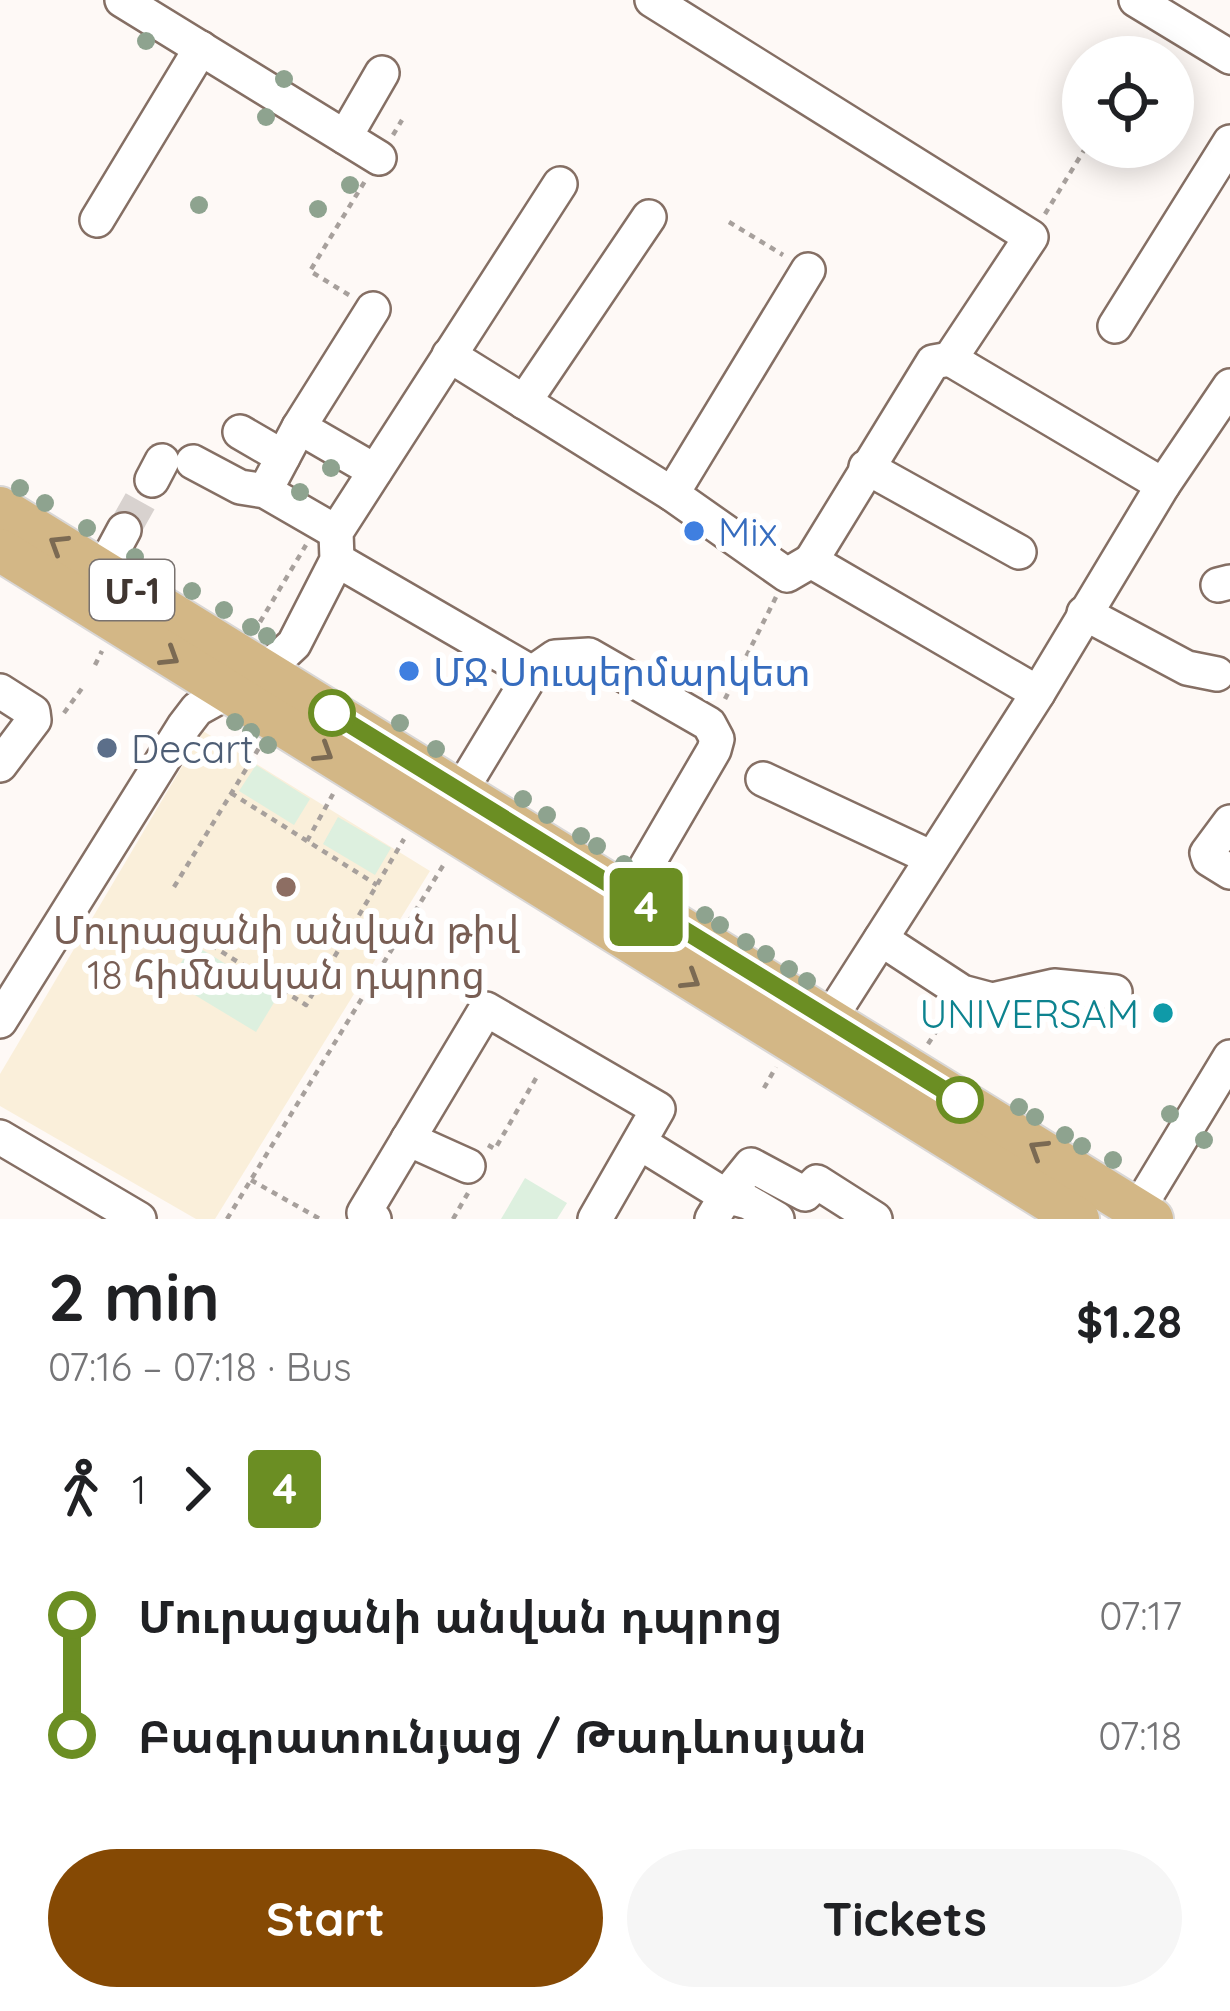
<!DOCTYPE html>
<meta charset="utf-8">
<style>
body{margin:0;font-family:Quicksand,"Noto Sans Armenian",sans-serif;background:#f6f6f6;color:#202124;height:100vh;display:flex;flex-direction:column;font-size:45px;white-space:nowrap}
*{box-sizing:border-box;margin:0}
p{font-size:39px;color:#757577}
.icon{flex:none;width:66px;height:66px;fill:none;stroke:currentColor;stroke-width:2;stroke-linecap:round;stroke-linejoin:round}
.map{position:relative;height:1219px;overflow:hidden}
.sheet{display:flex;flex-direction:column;background:#fff;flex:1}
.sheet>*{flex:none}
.badge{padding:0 24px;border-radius:9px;font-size:42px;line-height:78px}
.buttons{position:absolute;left:1062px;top:36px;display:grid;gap:24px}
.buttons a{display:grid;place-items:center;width:132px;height:132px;border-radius:50%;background:#fff;box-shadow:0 6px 30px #0003;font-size:60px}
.map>.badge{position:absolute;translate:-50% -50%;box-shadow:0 0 0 6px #fff}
.legs{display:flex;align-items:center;gap:18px;height:132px;padding:0 48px;font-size:39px}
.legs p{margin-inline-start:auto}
.overview{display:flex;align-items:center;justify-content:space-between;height:204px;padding:0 48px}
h1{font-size:66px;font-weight:700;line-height:90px}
.primary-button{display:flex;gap:24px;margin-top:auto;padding:24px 48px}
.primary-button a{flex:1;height:138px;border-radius:72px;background:#854904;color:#fff;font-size:48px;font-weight:700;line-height:138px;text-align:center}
.primary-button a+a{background:#f6f6f6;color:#202124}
ul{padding:0 48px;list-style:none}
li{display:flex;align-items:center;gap:42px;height:120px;font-size:45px}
li i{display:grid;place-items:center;width:18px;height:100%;margin:0 15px;background:currentColor}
li i::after{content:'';width:30px;height:30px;margin:-15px;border:9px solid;border-radius:50%;background:#fff}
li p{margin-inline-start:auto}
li:first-child i{background:linear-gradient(#0000 50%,currentColor 0)}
li:last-child i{background:linear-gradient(currentColor 50%,#0000 0)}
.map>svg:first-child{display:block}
.education{fill:#faefda}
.green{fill:#ddf0df}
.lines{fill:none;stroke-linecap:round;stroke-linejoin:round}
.minor-tunnel{stroke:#d8d2cf;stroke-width:33;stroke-dasharray:33 16;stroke-linecap:butt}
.minor-casing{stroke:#856f64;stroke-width:38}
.major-casing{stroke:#d9d7d6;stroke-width:46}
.path{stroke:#a7a09c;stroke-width:4.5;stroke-dasharray:6 6;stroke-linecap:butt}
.minor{stroke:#fff;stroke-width:33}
.major{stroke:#d3b786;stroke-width:42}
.tree{fill:#8ea38f}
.oneway{stroke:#7b6a53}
.line-1-casing{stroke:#fff;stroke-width:27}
.line-1{stroke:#6b8e23;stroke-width:18}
.shop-dot{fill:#3f7fe0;stroke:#fff;stroke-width:4.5}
.stop-1-dot{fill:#fff;stroke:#6b8e23;stroke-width:6}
.service-dot{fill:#5c6f8a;stroke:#fff;stroke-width:4.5}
.education-dot{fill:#8d6e63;stroke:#fff;stroke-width:4.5}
.culture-dot{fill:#0f9aa8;stroke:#fff;stroke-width:4.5}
.labels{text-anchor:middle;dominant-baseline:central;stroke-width:12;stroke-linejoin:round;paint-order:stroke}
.shield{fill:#fff;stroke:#79726f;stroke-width:3}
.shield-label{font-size:36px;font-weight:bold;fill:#403631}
.shop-label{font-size:39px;fill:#366cbe;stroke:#fff;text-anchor:start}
.service-label{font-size:39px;fill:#4e5e75;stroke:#fff;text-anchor:start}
.education-label{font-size:39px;fill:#785e54;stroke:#fff}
.culture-label{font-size:39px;fill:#0d838f;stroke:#fff;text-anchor:end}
</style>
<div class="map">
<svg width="1230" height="1219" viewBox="0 0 1230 1219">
<rect width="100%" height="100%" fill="#fef9f6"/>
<polygon class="education" points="203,731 430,871 215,1219 196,1219 0,1106 0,1074"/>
<g class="green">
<polygon points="256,765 310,799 294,825 239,791"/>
<polygon points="338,817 391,848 375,875 323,844"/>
<polygon points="193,944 278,996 256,1032 170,980"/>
<polygon points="525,1178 567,1203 557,1219 501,1219"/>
</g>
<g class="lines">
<polyline class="minor-tunnel" points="124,530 152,480"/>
<g class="minor-casing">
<g id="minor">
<polyline points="122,0 379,158"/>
<polyline points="652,0 1031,237 950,359 1163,485"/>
<polyline points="1136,0 1230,57"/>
<polyline points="345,137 382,73"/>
<polyline points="97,220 201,48"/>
<polyline points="1115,326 1230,142"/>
<polyline points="449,355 672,494 787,575 811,561 1038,693"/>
<polyline points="524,402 649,217"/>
<polyline points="299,427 375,471"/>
<polyline points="240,432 283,457"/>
<polyline points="193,462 240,487 265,491 336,532"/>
<polyline points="866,467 1019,552"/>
<polyline points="152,480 162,461"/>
<polyline points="265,491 299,427 373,309"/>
<polyline points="672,494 808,270"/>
<polyline points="337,560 532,673"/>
<polyline points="811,561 933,362 950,359"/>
<polyline points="102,571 124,530"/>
<polyline points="1218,585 1230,582"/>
<polyline points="1084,613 1187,668 1217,674"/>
<polyline points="0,691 33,712 34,720 0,765"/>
<polyline points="763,779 932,858"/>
<polyline points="460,792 532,673 555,657 589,655 709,724 717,739 714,750 629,896"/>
<polyline points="1230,822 1207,853 1209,859 1230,872"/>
<polyline points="881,939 962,992 992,1000 1054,986 1115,992"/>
<polyline points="829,1020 1038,693 1163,485 1230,386"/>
<polyline points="0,1021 184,726 197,709 264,672 294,644 337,560 336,532 560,184"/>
<polyline points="0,1137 139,1219"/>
<polyline points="408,1139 468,1166"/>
<polyline points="640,1143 726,1196 751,1165 805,1194 817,1182 875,1219"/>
<polyline points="374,1219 364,1213 486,1009 658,1109 595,1219"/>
<polyline points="712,1219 726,1196 748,1202 777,1219"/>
<polyline points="1132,1219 1230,1057"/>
</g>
</g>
<g class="major-casing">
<g id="major">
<polyline points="0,508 1152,1219"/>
<polyline points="0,550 1078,1219"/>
</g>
</g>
<g class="path">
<polyline points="1142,57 1151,42"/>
<polyline points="393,135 402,120"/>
<polyline points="1045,214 1086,147"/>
<polyline points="729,222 783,255"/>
<polyline points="349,295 310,271 365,181"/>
<polyline points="260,622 306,545"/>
<polyline points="95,665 102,651"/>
<polyline points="725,699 776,597"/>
<polyline points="64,713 85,684"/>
<polyline points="231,793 377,885"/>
<polyline points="307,841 333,794"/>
<polyline points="174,887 259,748"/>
<polyline points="181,926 306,1005 404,839"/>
<polyline points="928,1044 948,1013"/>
<polyline points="764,1088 776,1067"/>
<polyline points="488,1145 495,1149 539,1073"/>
<polyline points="251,1180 320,1219"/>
<polyline points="227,1219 444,864"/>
<polyline points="453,1219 468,1193"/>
</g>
<use href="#minor" class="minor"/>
<use href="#major" class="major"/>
</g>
<g class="tree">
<circle cx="146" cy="41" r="9"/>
<circle cx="284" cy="79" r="9"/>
<circle cx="266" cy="117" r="9"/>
<circle cx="350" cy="185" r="9"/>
<circle cx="199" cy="205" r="9"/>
<circle cx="318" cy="209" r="9"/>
<circle cx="331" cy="468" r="9"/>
<circle cx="20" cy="488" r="9"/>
<circle cx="300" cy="492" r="9"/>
<circle cx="45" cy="503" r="9"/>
<circle cx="87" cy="528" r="9"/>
<circle cx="135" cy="557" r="9"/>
<circle cx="157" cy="570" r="9"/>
<circle cx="192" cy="591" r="9"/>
<circle cx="224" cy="610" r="9"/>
<circle cx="251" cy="627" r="9"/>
<circle cx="267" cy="636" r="9"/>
<circle cx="235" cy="722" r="9"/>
<circle cx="400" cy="723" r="9"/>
<circle cx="251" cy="732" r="9"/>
<circle cx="268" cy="745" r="9"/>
<circle cx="436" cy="749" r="9"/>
<circle cx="523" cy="799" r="9"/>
<circle cx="547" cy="815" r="9"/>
<circle cx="581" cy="836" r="9"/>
<circle cx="597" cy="846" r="9"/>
<circle cx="624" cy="864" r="9"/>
<circle cx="658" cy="885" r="9"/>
<circle cx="678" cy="898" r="9"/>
<circle cx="705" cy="915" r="9"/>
<circle cx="720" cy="925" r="9"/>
<circle cx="746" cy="942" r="9"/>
<circle cx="766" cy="954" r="9"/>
<circle cx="789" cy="969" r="9"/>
<circle cx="807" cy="981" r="9"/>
<circle cx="1019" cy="1107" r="9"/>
<circle cx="1170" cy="1114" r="9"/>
<circle cx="1035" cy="1117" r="9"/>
<circle cx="1065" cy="1135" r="9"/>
<circle cx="1204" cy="1140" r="9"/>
<circle cx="1082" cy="1146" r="9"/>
<circle cx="1113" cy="1160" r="9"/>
</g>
<defs><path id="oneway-chevron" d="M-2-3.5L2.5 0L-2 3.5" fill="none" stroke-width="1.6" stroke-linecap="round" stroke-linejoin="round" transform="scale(3)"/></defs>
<g class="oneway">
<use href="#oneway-chevron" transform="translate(58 544) rotate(-148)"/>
<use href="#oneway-chevron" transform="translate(170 657) rotate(32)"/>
<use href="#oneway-chevron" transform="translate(324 753) rotate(32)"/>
<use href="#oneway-chevron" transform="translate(691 980) rotate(32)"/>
<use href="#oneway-chevron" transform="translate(1038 1149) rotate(-148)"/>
</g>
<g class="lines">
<g class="line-1-casing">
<polyline id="line-1" points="332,713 960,1100"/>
</g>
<use href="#line-1" class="line-1"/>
</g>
<g class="shop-dot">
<circle cx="694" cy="531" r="12"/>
<circle cx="409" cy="671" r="12"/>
</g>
<g class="stop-1-dot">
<circle cx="332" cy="713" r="21"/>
<circle cx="960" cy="1100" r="21"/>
</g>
<circle class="service-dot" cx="107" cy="748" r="12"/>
<circle class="education-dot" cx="286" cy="887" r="12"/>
<circle class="culture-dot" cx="1163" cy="1013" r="12"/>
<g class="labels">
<rect class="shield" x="90" y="560" width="84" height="60" rx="9"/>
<g class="shield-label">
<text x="132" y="590">Մ-1</text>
</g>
<g class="shop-label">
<text x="718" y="531">Mix</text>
<text x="433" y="671">ՄՋ Սուպերմարկետ</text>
</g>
<g class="service-label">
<text x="131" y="748">Decart</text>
</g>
<g class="education-label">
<text x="286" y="929">Մուրացանի անվան թիվ<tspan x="286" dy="45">18 հիմնական դպրոց</tspan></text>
</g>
<g class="culture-label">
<text x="1139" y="1013">UNIVERSAM</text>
</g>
</g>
</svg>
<div class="buttons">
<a><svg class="icon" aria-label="locate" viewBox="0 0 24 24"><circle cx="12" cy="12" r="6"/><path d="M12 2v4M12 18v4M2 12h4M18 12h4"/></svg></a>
</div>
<b class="badge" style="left:646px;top:907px;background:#6b8e23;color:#fff">4</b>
</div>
<section class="sheet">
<div class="overview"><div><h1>2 min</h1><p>07:16 – 07:18 · Bus</p></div><b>$1.28</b></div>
<div class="legs"><svg class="icon" aria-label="walk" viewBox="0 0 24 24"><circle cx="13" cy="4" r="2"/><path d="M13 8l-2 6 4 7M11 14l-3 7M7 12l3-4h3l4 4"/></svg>1<svg class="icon" aria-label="forward" viewBox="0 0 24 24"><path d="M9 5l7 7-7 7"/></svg><b class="badge" style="background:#6b8e23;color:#fff">4</b></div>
<ul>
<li><i style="color:#6b8e23"></i><b>Մուրացանի անվան դպրոց</b><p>07:17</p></li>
<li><i style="color:#6b8e23"></i><b>Բագրատունյաց / Թադևոսյան</b><p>07:18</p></li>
</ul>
<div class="primary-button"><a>Start</a><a>Tickets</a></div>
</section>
